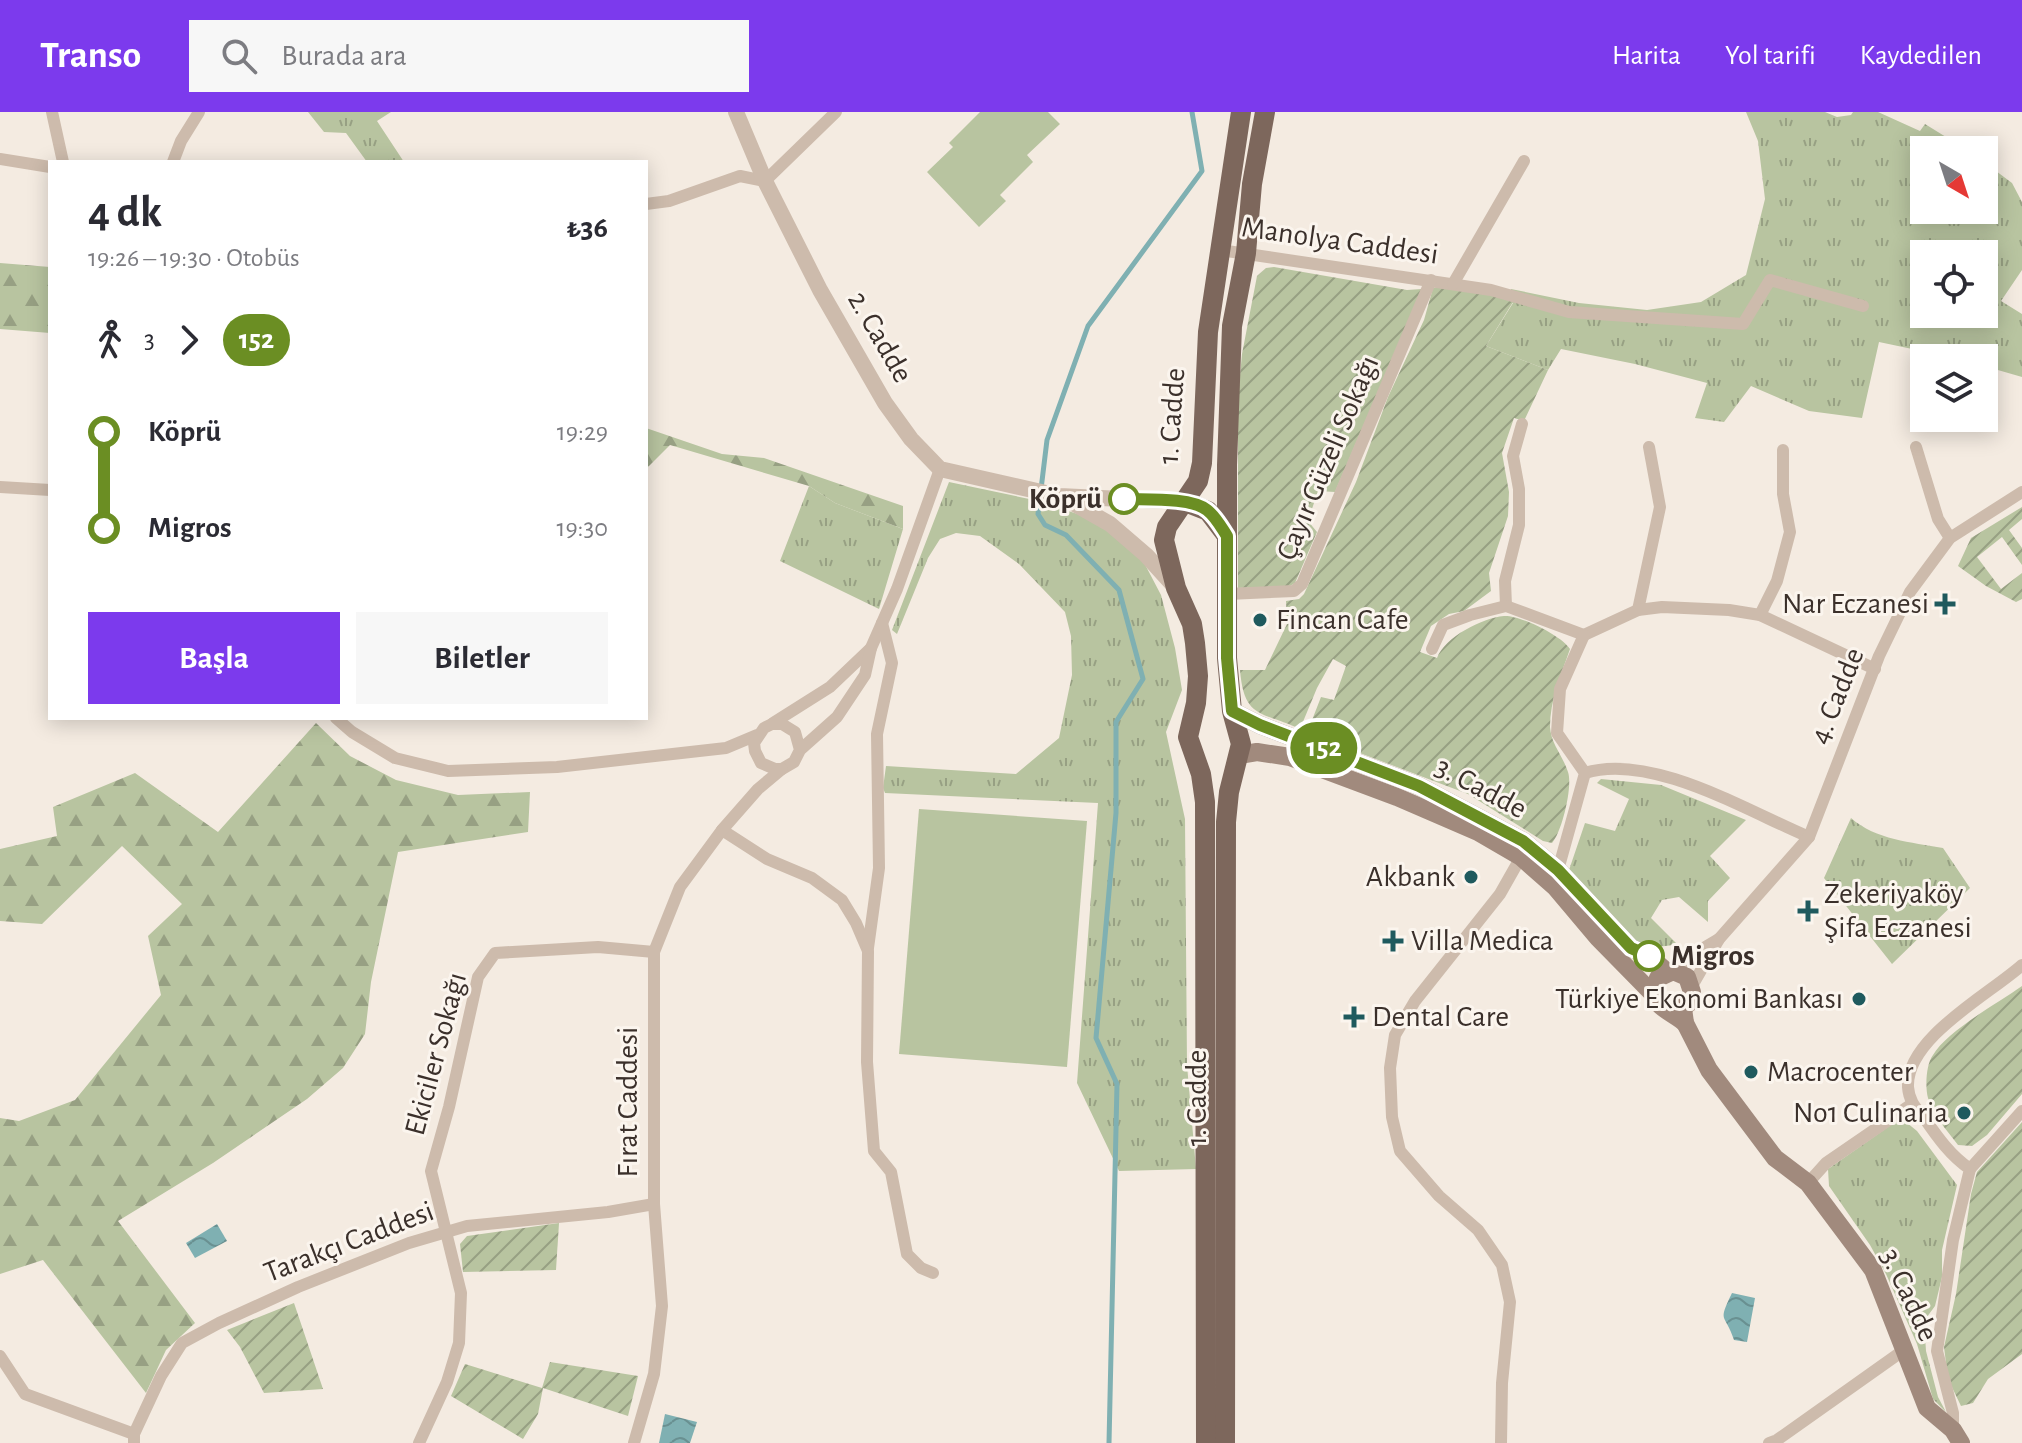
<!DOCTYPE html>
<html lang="tr">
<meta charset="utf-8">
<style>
body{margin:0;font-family:"Alegreya Sans",sans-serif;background:#f7f7f7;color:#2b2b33;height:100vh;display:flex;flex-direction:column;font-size:30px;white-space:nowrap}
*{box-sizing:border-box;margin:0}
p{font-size:26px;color:#7c7c81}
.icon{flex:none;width:44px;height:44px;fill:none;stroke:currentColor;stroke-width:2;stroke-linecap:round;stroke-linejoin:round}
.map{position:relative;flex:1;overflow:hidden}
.drawer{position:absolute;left:48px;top:48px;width:600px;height:560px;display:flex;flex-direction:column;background:#fff;border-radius:0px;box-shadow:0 4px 20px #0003}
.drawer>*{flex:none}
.badge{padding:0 16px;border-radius:26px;font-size:28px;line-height:52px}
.needle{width:52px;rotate:141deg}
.tools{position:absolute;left:1910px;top:24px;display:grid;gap:16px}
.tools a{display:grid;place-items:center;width:88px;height:88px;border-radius:0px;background:#fff;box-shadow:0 4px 20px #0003;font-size:40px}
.map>.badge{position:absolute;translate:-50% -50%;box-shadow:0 0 0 4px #fff}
.legs{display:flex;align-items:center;gap:12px;height:88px;padding:0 40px;font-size:26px}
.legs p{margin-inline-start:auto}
.head{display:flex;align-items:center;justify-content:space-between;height:136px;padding:0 40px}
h1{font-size:44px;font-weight:700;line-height:60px}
.primary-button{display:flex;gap:16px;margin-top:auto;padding:16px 40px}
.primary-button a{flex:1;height:92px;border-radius:0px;background:#7c3aed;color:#fff;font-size:32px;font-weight:700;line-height:92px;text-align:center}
.primary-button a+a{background:#f7f7f7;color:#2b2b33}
ul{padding:0 40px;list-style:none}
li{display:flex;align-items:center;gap:28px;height:96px;font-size:30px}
li i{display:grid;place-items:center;width:12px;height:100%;margin:0 10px;background:currentColor}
li i::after{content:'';width:20px;height:20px;margin:-10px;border:6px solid;border-radius:50%;background:#fff}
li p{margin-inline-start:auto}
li:first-child i{background:linear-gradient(#0000 50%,currentColor 0)}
li:last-child i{background:linear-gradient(currentColor 50%,#0000 0)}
header{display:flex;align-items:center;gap:48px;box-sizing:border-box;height:112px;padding:0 40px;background:#7c3aed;color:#fff}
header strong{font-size:38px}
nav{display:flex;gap:44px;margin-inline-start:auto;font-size:28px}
.search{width:560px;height:72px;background:#f7f7f7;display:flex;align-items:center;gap:20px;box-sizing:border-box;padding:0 28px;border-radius:0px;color:#7c7c81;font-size:30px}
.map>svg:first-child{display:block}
.grass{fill:url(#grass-tufts);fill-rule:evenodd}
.forest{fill:url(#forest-firs)}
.garden{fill:url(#garden-furrows)}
.pitch{fill:#b8c4a0}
.water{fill:url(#water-waves)}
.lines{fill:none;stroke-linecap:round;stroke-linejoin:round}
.stream{stroke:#7fb0b2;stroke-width:5}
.minor{stroke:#cdbbac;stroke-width:12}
.tertiary{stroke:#cdbbac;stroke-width:16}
.secondary{stroke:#a18a7d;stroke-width:18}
.primary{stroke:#7d675c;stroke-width:20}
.line-1-casing{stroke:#fff;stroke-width:18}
.line-1{stroke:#6b8e23;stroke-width:12}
.stop-1-dot{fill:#fff;stroke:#6b8e23;stroke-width:4}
.poi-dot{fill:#1f5a5e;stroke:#fbf5ee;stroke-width:3}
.labels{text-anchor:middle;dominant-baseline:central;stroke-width:6;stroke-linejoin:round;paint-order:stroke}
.street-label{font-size:30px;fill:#3b302b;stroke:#fbf5ee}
.stop-label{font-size:30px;font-weight:bold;fill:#3b302b;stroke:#fbf5ee;text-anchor:end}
.poi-label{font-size:30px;fill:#3b302b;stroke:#fbf5ee;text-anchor:start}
</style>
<header>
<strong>Transo</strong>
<div class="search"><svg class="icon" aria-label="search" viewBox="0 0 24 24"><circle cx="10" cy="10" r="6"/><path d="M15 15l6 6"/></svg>Burada ara</div>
<nav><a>Harita</a><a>Yol tarifi</a><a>Kaydedilen</a></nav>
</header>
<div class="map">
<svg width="2022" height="1331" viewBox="0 0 2022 1331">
<defs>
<pattern id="grass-tufts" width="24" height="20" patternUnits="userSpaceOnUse" patternTransform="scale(2)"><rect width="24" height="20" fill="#b8c4a0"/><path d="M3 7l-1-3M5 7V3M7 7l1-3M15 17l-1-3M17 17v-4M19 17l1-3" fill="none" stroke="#97a083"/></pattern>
<pattern id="forest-firs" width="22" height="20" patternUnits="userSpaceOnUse" patternTransform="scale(2)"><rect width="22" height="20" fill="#b8c4a0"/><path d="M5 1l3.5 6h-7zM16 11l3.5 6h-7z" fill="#97a083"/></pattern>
<pattern id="garden-furrows" width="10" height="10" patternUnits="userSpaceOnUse" patternTransform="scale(2)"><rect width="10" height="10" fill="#b8c4a0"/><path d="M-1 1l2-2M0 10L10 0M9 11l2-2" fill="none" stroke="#97a083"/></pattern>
<pattern id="water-waves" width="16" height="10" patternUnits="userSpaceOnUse" patternTransform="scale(2)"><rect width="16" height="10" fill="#7fb0b2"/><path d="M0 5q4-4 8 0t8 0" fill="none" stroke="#699091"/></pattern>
</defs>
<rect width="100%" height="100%" fill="#f4ebe1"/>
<g class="grass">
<polygon points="308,0 391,0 377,9 404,50 367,50 346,21 324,20"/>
<path d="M 1746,0 L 1825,0 L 1837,5 L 1851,3 L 1853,0 L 1878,0 L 1920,19 L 1925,12 L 1967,38 L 1924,38 L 1924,98 L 1984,98 L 1984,50 L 2012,71 L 2022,90 L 2022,158 L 2001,189 L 2022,202 L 2022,265 L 1984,254 L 1984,246 L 1955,246 L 1879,230 L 1862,306 L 1809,299 L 1751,274 L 1724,310 L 1695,306 L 1707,271 L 1635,252 L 1561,237 L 1548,258 L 1486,234 L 1513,191 L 1505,188 L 1511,177 L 1579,191 L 1647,198 L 1701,190 L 1746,163 L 1765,87 L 1758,29 ZM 1924,142 L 1984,142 L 1984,202 L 1924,202 Z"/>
<polygon points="949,370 1034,388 1087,405 1139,441 1161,483 1175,536 1182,578 1166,620 1185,707 1187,953 1196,1057 1119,1059 1077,971 1098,691 885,681 883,676 886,654 1016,662 1059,626 1072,563 1071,524 1065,500 1019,452 980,424 956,421 940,427 928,446 897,522 892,518"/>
<polygon points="809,374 835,391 903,417 879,497 780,449"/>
<path d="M 1601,667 L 1661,673 L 1746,708 L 1710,744 L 1730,766 L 1708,789 L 1708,810 L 1679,785 L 1662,788 L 1651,806 L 1677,832 C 1659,836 1648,835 1632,827 L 1569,758 L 1585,711 L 1615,719 L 1629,687 L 1597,671 Z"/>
<path d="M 1851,706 C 1876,728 1911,730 1943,736 L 1970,776 L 1892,852 L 1824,766 Z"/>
<polygon points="1901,1006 1917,1019 1957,1073 1942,1138 1942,1165 1935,1194 1924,1209 1926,1239 1938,1285 1946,1300 1933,1287 1917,1232 1886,1162 1870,1133 1829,1074 1828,1057"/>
</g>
<g class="forest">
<polygon points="0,151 50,155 50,221 0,217"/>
<polygon points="646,316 722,342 764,346 903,394 903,417 835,391 809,374 670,333 646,357"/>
<polygon points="316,611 350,644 396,668 458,683 530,680 528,720 398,740 371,870 365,922 343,956 307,987 213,1051 118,1109 195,1211 166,1238 146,1281 43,1148 0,1162 0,1006 19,1009 75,988 161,883 148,824 182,792 122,734 42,812 0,809 0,737 57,724 53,695 135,661 218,720"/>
</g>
<g class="garden">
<polygon points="1274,155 1407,178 1422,177 1335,380 1318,379 1308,409 1317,420 1295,471 1290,474 1238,476 1238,284 1242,242 1257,164 1266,156"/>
<path d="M 1443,175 L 1489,182 L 1513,190 L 1486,234 L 1548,258 L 1524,309 L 1514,306 L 1502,341 L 1509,380 L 1508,404 L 1489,461 L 1491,479 L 1464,499 L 1449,502 L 1431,514 L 1420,540 L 1437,546 C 1445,525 1482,506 1504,504 C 1520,503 1562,524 1570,537 C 1561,563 1550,588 1550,615 C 1551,632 1563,644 1568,660 C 1573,674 1562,720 1552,731 L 1543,729 L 1468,682 L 1307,621 L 1321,585 L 1334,588 L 1346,554 L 1333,547 L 1317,576 L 1300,617 C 1261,599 1244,607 1240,558 L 1265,558 L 1287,512 L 1286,489 L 1299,487 L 1304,482 L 1356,370 L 1388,285 L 1424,208 L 1433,176 Z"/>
<polygon points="2022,395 2022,407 2009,418 2022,436 2022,453 2002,425 1977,445 2001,477 2022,461 2022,487 2016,490 1986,474 1958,454 1971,426"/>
<path d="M 2022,874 L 2022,982 L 1987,1023 L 1972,1034 L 1958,1033 C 1948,1019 1932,1003 1928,986 C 1925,975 1926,952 1933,943 C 1947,919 1998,891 2022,874 Z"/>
<polygon points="2022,1010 2022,1242 1988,1267 1973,1291 1961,1294 1948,1267 1944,1235 1956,1182 1971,1082 1977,1060"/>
<polygon points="559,1111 556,1158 463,1160 460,1132 467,1124"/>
<polygon points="294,1191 323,1277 264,1281 240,1235 227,1218"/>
<polygon points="550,1250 638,1264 628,1304 543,1276 538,1302 523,1327 451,1284 465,1252 542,1276"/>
</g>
<g class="pitch">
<polygon points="980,0 1048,0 1060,12 1027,43 1033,50 1000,83 1006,89 979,115 927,60 953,35 949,31"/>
<polygon points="919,697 1087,709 1067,955 899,942"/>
</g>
<g class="water">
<polygon points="217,1112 227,1129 195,1146 186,1131"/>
<path d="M 1732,1181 L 1755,1186 L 1747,1230 L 1734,1228 C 1725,1200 1717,1212 1732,1181 Z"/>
<polygon points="665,1302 697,1310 690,1331 659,1331"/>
</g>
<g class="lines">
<polyline class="stream" points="1109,1331 1117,972 1096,926 1116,701 1116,610 1143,567 1119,478 1066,423 1045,413 1038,402 1047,328 1088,214 1202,59 1192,0"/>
<g class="minor">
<polyline points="52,0 63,50"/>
<polyline points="0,47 50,55"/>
<polyline points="173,50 181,29 199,0"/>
<polyline points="646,92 669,89 740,64 765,69 836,0"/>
<polyline points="1220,138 1491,178 1569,200 1743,212 1770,168 1863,194"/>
<polyline points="1453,172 1524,49"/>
<polyline points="1916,335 1938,407 1950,426"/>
<polyline points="0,375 50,378"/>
<polyline points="1228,482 1294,479 1302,472 1431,168"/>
<polyline points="1506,494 1505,469 1519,413 1519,377 1513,344 1522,312"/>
<polyline points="1638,498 1660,395 1649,335"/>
<polyline points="1760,503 1777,469 1790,420 1783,382 1783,338"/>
<polyline points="1432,537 1443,513 1470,503 1506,494 1584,523 1638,498 1662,495 1729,498 1760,503 1875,557"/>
<polyline points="336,606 352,620 395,646 448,659 557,655 726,636 757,623"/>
<polyline points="773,611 830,575 871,536"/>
<polyline points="800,638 795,620 782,612 772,612 764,616 754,631 755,639 761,651 775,657 782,657 794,650 800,638 837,605 865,563 871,536 897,477 940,357"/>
<path d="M 1585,661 C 1651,640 1749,700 1809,725"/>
<polyline points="722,718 767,747 812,766 842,788 856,811 868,839 867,950 874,1039 891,1060 907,1142 921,1156 933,1161"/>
<polyline points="1558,758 1585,661 1557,621 1560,577 1584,523"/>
<polyline points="868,836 879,756 877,622 892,551 882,511"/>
<polyline points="1678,860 1692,843 1719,827"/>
<polyline points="1692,874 1719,827 1809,725 1879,544 1910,480 1950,426 2022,380"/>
<polyline points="1970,1057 2022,999"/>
<polyline points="1808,1071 1826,1051 1912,992"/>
<polyline points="0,1244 25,1282 134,1322"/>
<path d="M 1953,1318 L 1953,1301 L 1937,1239 L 1953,1128 L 1970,1057 C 1951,1044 1938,1026 1925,1007 C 1917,997 1909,990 1908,975 C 1906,926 1990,882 2022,853"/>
<polyline points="134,1331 134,1322 161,1264 182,1231 219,1211 298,1175 409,1131 467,1114 608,1100 654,1092"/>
<polyline points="419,1331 447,1270 459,1231 461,1181 431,1059 449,995 478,865 495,841 598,835 654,840"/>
<polyline points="634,1331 654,1262 662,1194 654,1092 654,840 680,775 722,718 758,677 782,657"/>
<polyline points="1501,1331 1502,1271 1510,1190 1502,1153 1478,1118 1439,1084 1400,1039 1392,1005 1390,956 1395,923 1415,889 1500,782 1521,745"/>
<polyline points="1769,1331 1777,1328 1904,1238"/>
</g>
<g class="tertiary">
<polyline points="736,0 765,69 820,178 885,291 911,327 940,357 1059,384 1185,390"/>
<polyline points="1064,386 1110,412 1146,443 1176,476"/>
</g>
<g class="secondary">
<polyline points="1232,599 1260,613 1419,674 1523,729 1558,758 1631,836 1649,844 1667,860"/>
<polyline points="1239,643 1257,640 1290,645 1397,685 1478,720 1521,745 1555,775 1598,826 1653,882"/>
<polyline points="1683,896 1685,911 1709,958 1775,1046 1808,1071 1873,1158 1927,1296 1953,1318 1961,1331"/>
<path d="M 1672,899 L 1688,892 L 1692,880 L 1687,865 L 1673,859 L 1658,866 L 1653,882 C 1657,896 1673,901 1685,911"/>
</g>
<g class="primary">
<polyline points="1185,390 1208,399 1227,424"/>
<polyline points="1206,1331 1205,690 1201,662 1188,625 1196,591 1198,564 1195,531 1192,512 1176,476 1164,428 1167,415 1198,369 1202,351 1208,220 1241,0"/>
<polyline points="1225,1331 1226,710 1229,680 1241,632 1232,599 1227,546 1227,353 1232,214 1246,141 1252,72 1265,0"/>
</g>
</g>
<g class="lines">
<g class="line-1-casing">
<path id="line-1" d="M 1124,387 C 1146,388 1190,385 1207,398 C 1216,405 1221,415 1227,424 L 1227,546 L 1232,599 L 1260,613 L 1419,674 L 1523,729 L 1558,758 L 1631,836 L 1649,844"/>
</g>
<use href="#line-1" class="line-1"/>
</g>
<g class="stop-1-dot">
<circle cx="1124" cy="387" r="14"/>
<circle cx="1649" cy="844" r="14"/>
</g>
<g class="poi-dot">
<path d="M1941 480h8v8h8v8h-8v8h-8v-8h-8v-8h8z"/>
<circle cx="1260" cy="508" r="8"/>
<circle cx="1471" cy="765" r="8"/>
<path d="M1804 787h8v8h8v8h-8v8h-8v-8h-8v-8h8z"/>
<path d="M1389 817h8v8h8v8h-8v8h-8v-8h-8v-8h8z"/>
<circle cx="1859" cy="887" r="8"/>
<path d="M1350 893h8v8h8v8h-8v8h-8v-8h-8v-8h8z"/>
<circle cx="1751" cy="960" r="8"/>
<circle cx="1964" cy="1001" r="8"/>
</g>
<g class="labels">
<g class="street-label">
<text transform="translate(1340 129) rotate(8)">Manolya Caddesi</text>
<text transform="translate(880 225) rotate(60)">2. Cadde</text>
<text transform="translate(1172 304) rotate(-86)">1. Cadde</text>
<text transform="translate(1328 346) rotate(-67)">Çayır Güzeli Sokağı</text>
<text transform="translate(1837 584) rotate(-68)">4. Cadde</text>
<text transform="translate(1481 676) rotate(28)">3. Cadde</text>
<text transform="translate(436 942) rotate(-75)">Ekiciler Sokağı</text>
<text transform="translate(1197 986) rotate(-90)">1. Cadde</text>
<text transform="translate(628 990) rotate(-90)">Fırat Caddesi</text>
<text transform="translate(349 1130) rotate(-21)">Tarakçı Caddesi</text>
<text transform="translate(1909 1183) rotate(65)">3. Cadde</text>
</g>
<g class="stop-label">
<text x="1102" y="387">Köprü</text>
<text x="1671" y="844" text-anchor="start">Migros</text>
</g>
<g class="poi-label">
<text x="1929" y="492" text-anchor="end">Nar Eczanesi</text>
<text x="1276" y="508">Fincan Cafe</text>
<text x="1455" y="765" text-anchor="end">Akbank</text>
<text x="1824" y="782">Zekeriyaköy<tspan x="1824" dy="34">Şifa Eczanesi</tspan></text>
<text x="1411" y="829">Villa Medica</text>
<text x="1843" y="887" text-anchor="end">Türkiye Ekonomi Bankası</text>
<text x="1372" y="905">Dental Care</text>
<text x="1767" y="960">Macrocenter</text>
<text x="1948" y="1001" text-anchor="end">No1 Culinaria</text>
</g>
</g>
</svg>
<div class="tools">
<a><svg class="needle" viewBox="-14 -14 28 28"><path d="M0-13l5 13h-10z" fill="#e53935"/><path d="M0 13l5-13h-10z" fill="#7c7c81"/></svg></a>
<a><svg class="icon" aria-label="locate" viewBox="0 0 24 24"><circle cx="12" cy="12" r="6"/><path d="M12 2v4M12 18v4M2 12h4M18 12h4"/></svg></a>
<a><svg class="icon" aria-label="layers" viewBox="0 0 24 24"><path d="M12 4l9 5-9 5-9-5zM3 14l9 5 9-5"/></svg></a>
</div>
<b class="badge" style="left:1324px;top:636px;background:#6b8e23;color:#fff">152</b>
<section class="drawer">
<div class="head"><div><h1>4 dk</h1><p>19:26 – 19:30 · Otobüs</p></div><b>₺36</b></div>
<div class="legs"><svg class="icon" aria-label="walk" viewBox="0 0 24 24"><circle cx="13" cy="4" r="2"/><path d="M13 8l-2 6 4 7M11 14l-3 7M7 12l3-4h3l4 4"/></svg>3<svg class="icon" aria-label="forward" viewBox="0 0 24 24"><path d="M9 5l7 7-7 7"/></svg><b class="badge" style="background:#6b8e23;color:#fff">152</b></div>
<ul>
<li><i style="color:#6b8e23"></i><b>Köprü</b><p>19:29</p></li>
<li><i style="color:#6b8e23"></i><b>Migros</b><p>19:30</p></li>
</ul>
<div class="primary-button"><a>Başla</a><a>Biletler</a></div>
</section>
</div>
